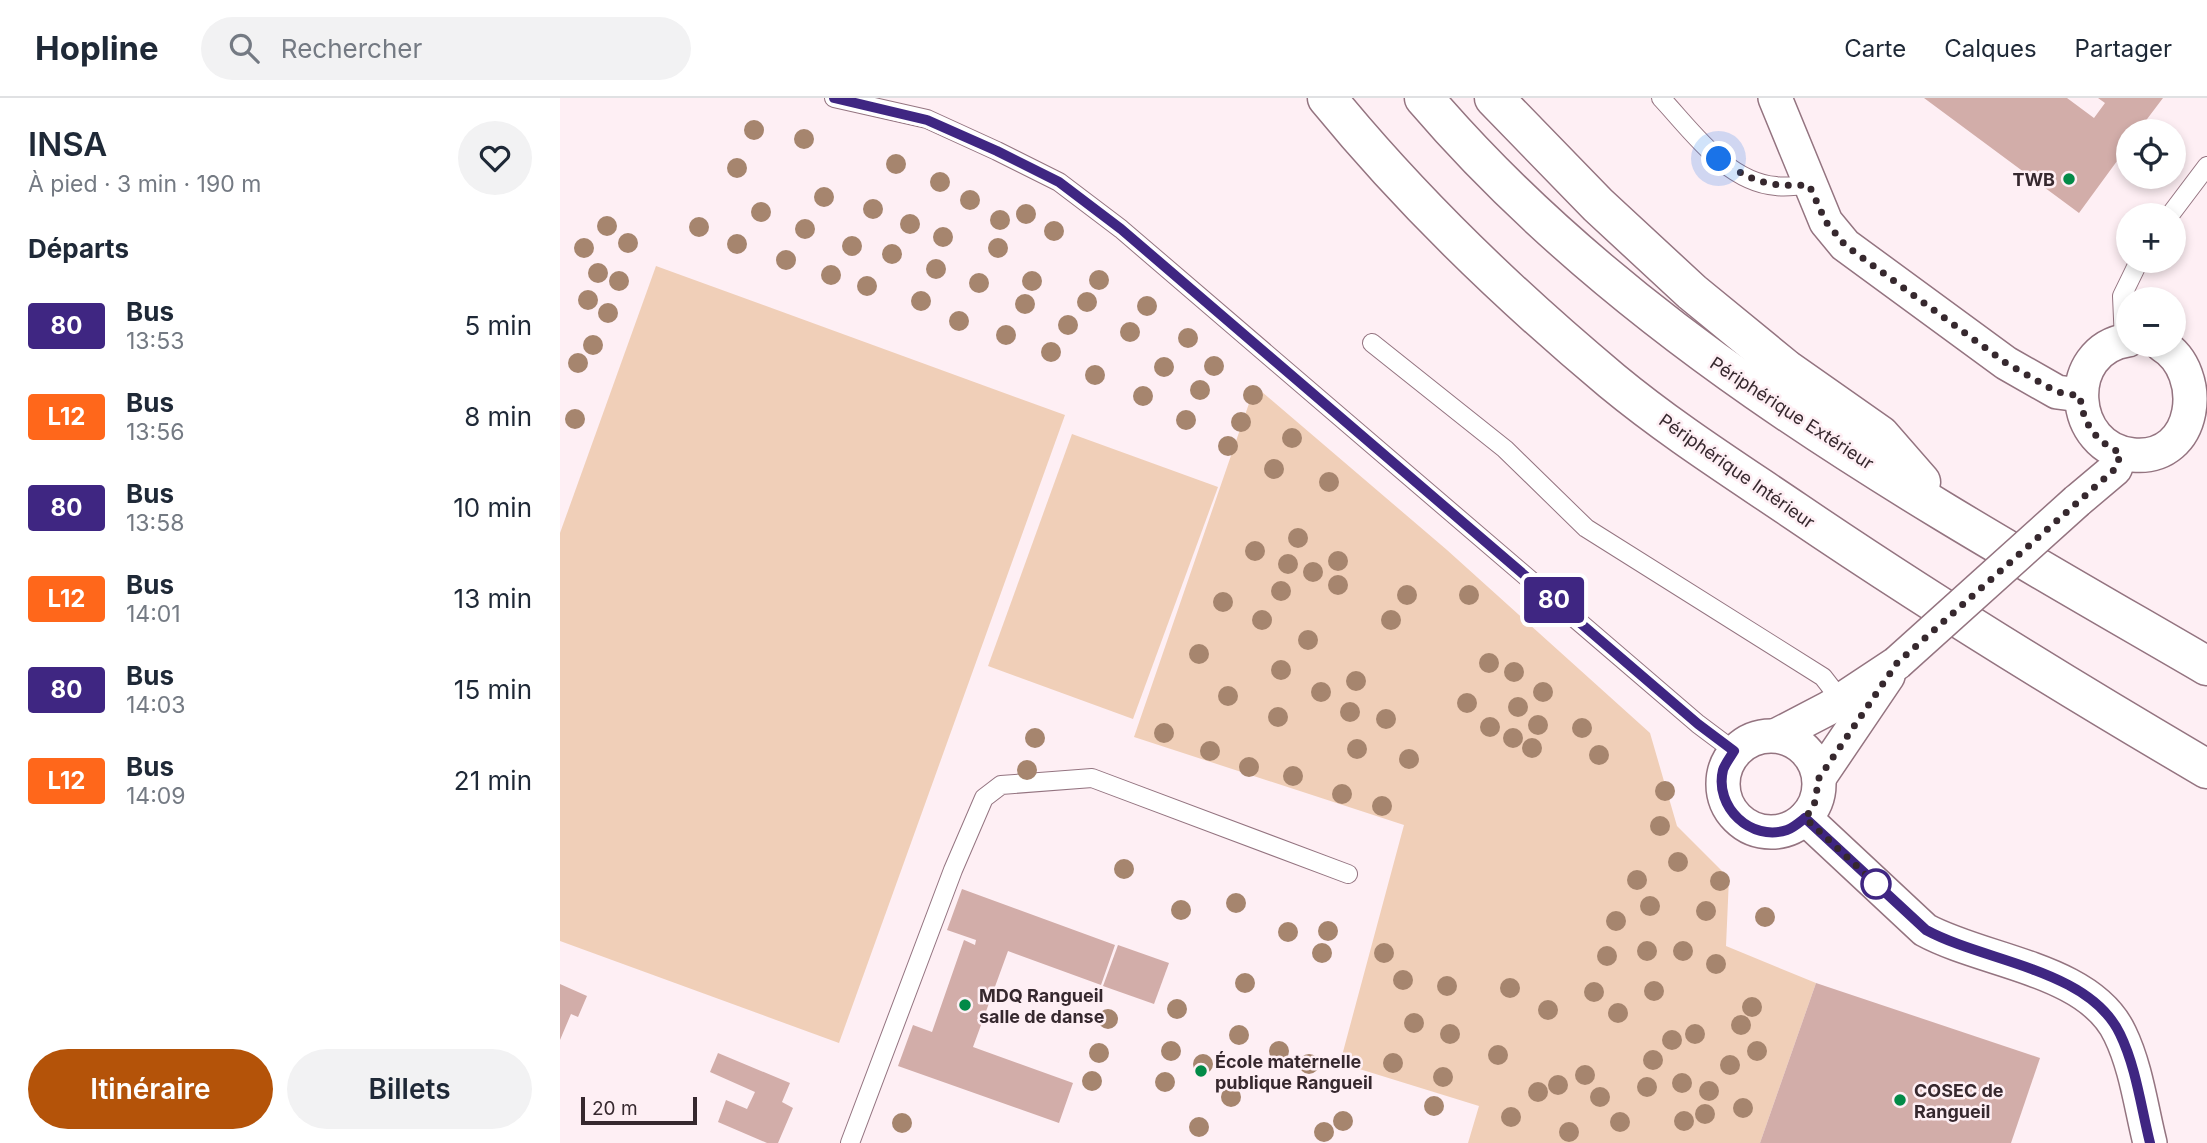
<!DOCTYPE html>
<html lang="fr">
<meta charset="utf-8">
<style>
body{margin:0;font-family:Inter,sans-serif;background:#f2f2f3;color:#1f2937;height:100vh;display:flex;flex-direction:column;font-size:26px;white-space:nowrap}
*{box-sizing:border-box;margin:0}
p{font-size:23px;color:#747a83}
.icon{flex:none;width:38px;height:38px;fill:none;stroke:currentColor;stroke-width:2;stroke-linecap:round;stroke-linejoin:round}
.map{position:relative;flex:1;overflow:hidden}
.sheet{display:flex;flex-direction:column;background:#fff;width:560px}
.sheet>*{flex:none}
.badge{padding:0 14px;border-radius:5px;font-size:24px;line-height:46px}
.controls{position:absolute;left:1556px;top:21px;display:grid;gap:14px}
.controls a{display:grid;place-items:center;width:70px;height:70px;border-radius:50%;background:#fff;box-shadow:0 4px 10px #0003;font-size:35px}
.scale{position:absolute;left:21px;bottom:18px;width:116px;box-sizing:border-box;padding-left:7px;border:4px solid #36282e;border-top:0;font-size:19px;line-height:24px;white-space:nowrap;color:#36282e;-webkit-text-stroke:5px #feeff4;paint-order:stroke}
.you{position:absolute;width:35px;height:35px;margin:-18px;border:5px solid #fff;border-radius:50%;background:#1a73e8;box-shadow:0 0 0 10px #1a73e833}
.map>.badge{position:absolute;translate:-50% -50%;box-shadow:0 0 0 4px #fff}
h2{padding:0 28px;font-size:26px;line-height:63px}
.round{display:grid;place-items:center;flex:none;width:74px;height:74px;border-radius:37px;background:#f2f2f3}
.head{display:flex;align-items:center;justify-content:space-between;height:119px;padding:0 28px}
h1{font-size:33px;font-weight:600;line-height:52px}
.button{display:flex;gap:14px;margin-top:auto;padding:14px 28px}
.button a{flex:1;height:80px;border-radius:42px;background:#b45309;color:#fff;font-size:28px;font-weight:600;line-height:80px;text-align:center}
.button a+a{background:#f2f2f3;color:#1f2937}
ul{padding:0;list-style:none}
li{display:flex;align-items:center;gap:21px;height:91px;padding:0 28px}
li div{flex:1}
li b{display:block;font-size:26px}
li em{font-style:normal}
li .badge{min-width:77px;font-weight:700;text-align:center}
header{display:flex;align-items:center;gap:42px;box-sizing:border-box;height:98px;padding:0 35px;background:#fff;border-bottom:2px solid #e0e1e3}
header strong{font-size:33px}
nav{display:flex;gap:38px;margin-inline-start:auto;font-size:24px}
.search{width:490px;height:63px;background:#f2f2f3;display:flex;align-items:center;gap:18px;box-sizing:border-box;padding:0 24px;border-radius:38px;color:#747a83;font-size:26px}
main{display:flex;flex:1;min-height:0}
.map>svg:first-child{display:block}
.green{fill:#f0cfb8}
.building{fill:#d2ada9}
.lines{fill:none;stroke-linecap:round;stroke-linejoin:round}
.service-casing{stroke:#947480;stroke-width:20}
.minor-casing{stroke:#947480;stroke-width:36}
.motorway-casing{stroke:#947480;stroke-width:41}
.service{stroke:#fff;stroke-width:18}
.minor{stroke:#fff;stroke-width:33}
.motorway{stroke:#fff;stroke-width:38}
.minor-bridge-casing{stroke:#947480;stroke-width:36;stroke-linecap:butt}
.minor-bridge{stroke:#fff;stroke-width:33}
.tree{fill:#a6856e}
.line-casing{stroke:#fff;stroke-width:16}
.line{stroke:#3f2682;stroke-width:10}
.walk{stroke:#36282e;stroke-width:7;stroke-dasharray:0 12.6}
.poi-dot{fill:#028a47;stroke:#feeff4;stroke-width:2.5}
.stop-dot{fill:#fff;stroke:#3f2682;stroke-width:3.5}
.labels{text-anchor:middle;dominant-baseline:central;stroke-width:5;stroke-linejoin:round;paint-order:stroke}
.poi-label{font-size:18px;font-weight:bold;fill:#36282e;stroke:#feeff4;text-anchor:start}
.street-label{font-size:18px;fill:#36282e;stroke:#feeff4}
</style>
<header>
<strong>Hopline</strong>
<div class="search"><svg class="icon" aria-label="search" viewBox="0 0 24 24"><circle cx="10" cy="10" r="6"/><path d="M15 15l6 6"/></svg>Rechercher</div>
<nav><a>Carte</a><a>Calques</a><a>Partager</a></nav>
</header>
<main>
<section class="sheet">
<div class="head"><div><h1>INSA</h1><p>À pied · 3 min · 190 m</p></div><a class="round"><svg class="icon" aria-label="heart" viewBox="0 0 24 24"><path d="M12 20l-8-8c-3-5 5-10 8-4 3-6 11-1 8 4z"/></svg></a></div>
<h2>Départs</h2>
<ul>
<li><span class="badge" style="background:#3f2682;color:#fff">80</span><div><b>Bus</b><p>13:53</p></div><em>5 min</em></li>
<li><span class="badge" style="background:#ff671b;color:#fff">L12</span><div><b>Bus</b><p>13:56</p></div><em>8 min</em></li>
<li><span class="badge" style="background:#3f2682;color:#fff">80</span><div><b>Bus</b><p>13:58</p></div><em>10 min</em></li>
<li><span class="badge" style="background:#ff671b;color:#fff">L12</span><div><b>Bus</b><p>14:01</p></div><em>13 min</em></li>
<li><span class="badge" style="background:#3f2682;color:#fff">80</span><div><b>Bus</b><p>14:03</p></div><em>15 min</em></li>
<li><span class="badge" style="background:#ff671b;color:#fff">L12</span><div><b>Bus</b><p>14:09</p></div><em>21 min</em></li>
</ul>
<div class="button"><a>Itinéraire</a><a>Billets</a></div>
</section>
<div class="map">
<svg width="1647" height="1045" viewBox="0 0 1647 1045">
<rect width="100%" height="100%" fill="#feeff4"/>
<g class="green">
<polygon points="96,168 505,317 279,945 0,843 0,435"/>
<polygon points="695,288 887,452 1090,635 1117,728 1169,780 1166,848 1256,885 1200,1045 908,1045 919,1008 780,965 844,727 574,639"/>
<polygon points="512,336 658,389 573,621 428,568"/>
</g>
<g class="building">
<polygon points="1364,0 1507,0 1534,20 1545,5 1538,0 1603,0 1578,33 1568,33 1568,48 1519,115"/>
<polygon points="402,791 555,847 541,887 448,853 413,949 513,985 499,1025 338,968 353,927 372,934 404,842 415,847 416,842 387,832"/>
<polygon points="558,847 609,865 594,906 543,888"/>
<polygon points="1256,885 1480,960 1451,1045 1200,1045"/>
<polygon points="0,886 27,898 18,919 11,916 0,942"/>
<polygon points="158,955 230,985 222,1004 233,1010 218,1045 207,1045 158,1024 166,1002 187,1011 195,994 150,974"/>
</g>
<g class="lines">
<g class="service-casing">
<g id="service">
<polyline points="274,0 367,21 437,53 499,84 561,131 1138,626 1174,653"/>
<path d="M 1101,0 C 1132,33 1167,84 1216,88 C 1226,90 1238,87 1249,87"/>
<polyline points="1610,117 1647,68"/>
<polyline points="1564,243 1562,198 1579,163"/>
<polyline points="812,245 945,351 1026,430 1263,579 1284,606"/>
<polyline points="290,1045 393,772 424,700 441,687 532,680 788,776"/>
</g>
</g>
<g class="minor-casing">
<g id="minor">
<polyline points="1215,0 1266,124 1285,147 1446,265 1497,294 1520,297"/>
<path d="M 1568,242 C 1502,252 1509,351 1573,357 C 1638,363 1647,274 1602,247"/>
<polyline points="1517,403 1555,371 1561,355"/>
<polyline points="1217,637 1269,610 1337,565"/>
<circle cx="1211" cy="686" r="48"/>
<polyline points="1259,680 1328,578"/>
<path d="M 1245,720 L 1365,832 C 1424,864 1530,871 1560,936 C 1576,969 1581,1009 1590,1045"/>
</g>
</g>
<g class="motorway-casing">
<g id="motorway">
<path d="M 767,0 C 852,104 949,197 1052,283 C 1110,331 1173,371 1235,413 C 1369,504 1507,589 1647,671"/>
<path d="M 864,0 C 1076,248 1369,406 1647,568"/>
<polyline points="934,0 1038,107 1132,194 1226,271 1320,337 1361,384"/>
</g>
</g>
<use href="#service" class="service"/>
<use href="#minor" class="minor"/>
<use href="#motorway" class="motorway"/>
<g class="minor-bridge-casing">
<polyline id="minor-bridge" points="1337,565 1517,403"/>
</g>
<use href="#minor-bridge" class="minor-bridge"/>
</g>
<g class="tree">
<circle cx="194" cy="32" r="10"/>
<circle cx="244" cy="41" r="10"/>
<circle cx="336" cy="66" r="10"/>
<circle cx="177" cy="70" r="10"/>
<circle cx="380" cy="84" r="10"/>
<circle cx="264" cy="99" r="10"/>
<circle cx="410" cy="102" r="10"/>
<circle cx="313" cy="111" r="10"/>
<circle cx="201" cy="114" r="10"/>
<circle cx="466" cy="116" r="10"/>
<circle cx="440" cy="122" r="10"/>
<circle cx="350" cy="126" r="10"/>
<circle cx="47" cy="128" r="10"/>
<circle cx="139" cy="129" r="10"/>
<circle cx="245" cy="131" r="10"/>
<circle cx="494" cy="133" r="10"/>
<circle cx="383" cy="139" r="10"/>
<circle cx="68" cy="145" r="10"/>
<circle cx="177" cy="146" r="10"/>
<circle cx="292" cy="148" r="10"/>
<circle cx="24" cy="150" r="10"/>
<circle cx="438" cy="150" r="10"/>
<circle cx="332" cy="156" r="10"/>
<circle cx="226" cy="162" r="10"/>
<circle cx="376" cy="171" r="10"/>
<circle cx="38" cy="175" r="10"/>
<circle cx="271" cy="177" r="10"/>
<circle cx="539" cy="182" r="10"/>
<circle cx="59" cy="183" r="10"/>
<circle cx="472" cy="183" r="10"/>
<circle cx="419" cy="185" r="10"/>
<circle cx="307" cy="188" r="10"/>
<circle cx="28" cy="202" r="10"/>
<circle cx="361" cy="203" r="10"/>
<circle cx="527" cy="204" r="10"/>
<circle cx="465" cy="206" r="10"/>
<circle cx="587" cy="208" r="10"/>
<circle cx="48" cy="215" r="10"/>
<circle cx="399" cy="223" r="10"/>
<circle cx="508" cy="227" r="10"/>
<circle cx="570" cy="234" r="10"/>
<circle cx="446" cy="237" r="10"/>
<circle cx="628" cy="240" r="10"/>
<circle cx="33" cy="247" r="10"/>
<circle cx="491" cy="254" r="10"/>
<circle cx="18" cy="265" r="10"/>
<circle cx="654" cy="268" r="10"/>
<circle cx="604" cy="269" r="10"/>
<circle cx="535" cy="277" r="10"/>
<circle cx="640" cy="292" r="10"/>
<circle cx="693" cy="297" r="10"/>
<circle cx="583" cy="298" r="10"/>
<circle cx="15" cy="321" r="10"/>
<circle cx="626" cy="322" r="10"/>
<circle cx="681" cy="324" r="10"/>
<circle cx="732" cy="340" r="10"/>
<circle cx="668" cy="348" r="10"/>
<circle cx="714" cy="371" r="10"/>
<circle cx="769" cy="384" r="10"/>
<circle cx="738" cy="440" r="10"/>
<circle cx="695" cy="453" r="10"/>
<circle cx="778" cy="463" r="10"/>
<circle cx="728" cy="466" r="10"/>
<circle cx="753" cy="474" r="10"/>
<circle cx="778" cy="487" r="10"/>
<circle cx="721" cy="493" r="10"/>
<circle cx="847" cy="497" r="10"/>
<circle cx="909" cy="497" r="10"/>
<circle cx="663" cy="504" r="10"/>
<circle cx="702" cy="522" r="10"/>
<circle cx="831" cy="522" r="10"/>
<circle cx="748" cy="542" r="10"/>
<circle cx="639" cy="556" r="10"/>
<circle cx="929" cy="565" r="10"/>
<circle cx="721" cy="572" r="10"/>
<circle cx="954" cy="574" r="10"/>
<circle cx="796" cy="583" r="10"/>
<circle cx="761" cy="594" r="10"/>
<circle cx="983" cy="594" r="10"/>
<circle cx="668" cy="598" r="10"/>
<circle cx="907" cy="605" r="10"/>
<circle cx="958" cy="609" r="10"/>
<circle cx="790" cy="614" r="10"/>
<circle cx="718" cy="619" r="10"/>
<circle cx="826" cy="621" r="10"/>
<circle cx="978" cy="627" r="10"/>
<circle cx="930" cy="629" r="10"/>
<circle cx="1022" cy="630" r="10"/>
<circle cx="604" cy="635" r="10"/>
<circle cx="475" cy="640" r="10"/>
<circle cx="953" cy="640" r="10"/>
<circle cx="972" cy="650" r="10"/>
<circle cx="797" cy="651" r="10"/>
<circle cx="650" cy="653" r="10"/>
<circle cx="1039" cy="657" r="10"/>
<circle cx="849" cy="661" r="10"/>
<circle cx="689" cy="669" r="10"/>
<circle cx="467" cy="672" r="10"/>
<circle cx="733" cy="678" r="10"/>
<circle cx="1105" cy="693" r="10"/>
<circle cx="782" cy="696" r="10"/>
<circle cx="822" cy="708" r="10"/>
<circle cx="1100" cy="728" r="10"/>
<circle cx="1118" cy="764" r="10"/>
<circle cx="564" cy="771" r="10"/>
<circle cx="1077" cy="782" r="10"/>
<circle cx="1160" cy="783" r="10"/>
<circle cx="676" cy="805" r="10"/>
<circle cx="1090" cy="808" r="10"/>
<circle cx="621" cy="812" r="10"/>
<circle cx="1146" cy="813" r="10"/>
<circle cx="1205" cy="819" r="10"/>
<circle cx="1056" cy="823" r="10"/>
<circle cx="768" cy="833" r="10"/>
<circle cx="728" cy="834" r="10"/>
<circle cx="1087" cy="853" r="10"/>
<circle cx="1123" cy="853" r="10"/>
<circle cx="762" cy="855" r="10"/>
<circle cx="824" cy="855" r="10"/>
<circle cx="1047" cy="858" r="10"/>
<circle cx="1156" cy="866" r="10"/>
<circle cx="843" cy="882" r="10"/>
<circle cx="685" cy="885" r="10"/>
<circle cx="887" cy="888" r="10"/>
<circle cx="950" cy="890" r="10"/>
<circle cx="1094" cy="893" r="10"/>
<circle cx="1034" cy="894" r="10"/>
<circle cx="1192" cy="909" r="10"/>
<circle cx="617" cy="911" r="10"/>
<circle cx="988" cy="912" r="10"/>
<circle cx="1058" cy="915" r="10"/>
<circle cx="548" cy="921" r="10"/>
<circle cx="854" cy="925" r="10"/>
<circle cx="1181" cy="927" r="10"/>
<circle cx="890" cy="936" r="10"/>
<circle cx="1135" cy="936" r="10"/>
<circle cx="679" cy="937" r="10"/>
<circle cx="1112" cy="942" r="10"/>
<circle cx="611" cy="953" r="10"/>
<circle cx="719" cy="953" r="10"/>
<circle cx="1197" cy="953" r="10"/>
<circle cx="539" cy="955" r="10"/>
<circle cx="938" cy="957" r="10"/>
<circle cx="1093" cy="962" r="10"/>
<circle cx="833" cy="965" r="10"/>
<circle cx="643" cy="966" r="10"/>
<circle cx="749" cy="966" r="10"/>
<circle cx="1170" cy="967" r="10"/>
<circle cx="1025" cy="977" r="10"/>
<circle cx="883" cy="979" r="10"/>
<circle cx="532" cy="983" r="10"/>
<circle cx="605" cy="984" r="10"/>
<circle cx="1122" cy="985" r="10"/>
<circle cx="998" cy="987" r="10"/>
<circle cx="1087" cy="989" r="10"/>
<circle cx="1149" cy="993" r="10"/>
<circle cx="978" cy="994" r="10"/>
<circle cx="671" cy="999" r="10"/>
<circle cx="1040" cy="999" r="10"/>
<circle cx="874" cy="1008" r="10"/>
<circle cx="1183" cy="1010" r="10"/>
<circle cx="1145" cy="1016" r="10"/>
<circle cx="951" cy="1019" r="10"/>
<circle cx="783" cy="1023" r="10"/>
<circle cx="1124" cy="1023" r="10"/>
<circle cx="1060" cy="1024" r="10"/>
<circle cx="342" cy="1025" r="10"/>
<circle cx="639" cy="1029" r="10"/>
<circle cx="764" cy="1034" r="10"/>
<circle cx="1009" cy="1034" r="10"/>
</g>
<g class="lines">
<g class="line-casing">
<path id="line" d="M 274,0 L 367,22 L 437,53 L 499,84 L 561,131 L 1138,626 L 1174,653 C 1171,658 1165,666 1163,672 C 1154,709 1191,744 1227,732 C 1233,730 1240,724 1245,720 L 1366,832 C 1425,864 1529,871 1560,936 C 1576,969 1581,1009 1590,1045"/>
</g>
<use href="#line" class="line"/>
<path class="walk" d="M 1159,61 C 1193,84 1207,89 1249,87 L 1266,124 L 1285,147 L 1446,265 L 1497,294 L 1520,298 C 1523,326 1535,343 1561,355 L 1555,371 L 1337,565 L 1259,680 L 1254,708 L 1245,720 L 1316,786"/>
</g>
<g class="poi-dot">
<circle cx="1509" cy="81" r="7"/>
<circle cx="405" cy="907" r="7"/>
<circle cx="641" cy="973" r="7"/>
<circle cx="1340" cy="1002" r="7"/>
</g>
<circle class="stop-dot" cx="1316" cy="786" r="14"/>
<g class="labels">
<g class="poi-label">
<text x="1495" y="81" text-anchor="end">TWB</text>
<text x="419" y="897">MDQ Rangueil<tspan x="419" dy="21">salle de danse</tspan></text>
<text x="655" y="963">École maternelle<tspan x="655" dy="21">publique Rangueil</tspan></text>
<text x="1354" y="992">COSEC de<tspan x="1354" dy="21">Rangueil</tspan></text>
</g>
<g class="street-label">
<text transform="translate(1232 315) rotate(33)">Périphérique Extérieur</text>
<text transform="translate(1177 373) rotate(35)">Périphérique Intérieur</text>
</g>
</g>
</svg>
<div class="controls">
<a><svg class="icon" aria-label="locate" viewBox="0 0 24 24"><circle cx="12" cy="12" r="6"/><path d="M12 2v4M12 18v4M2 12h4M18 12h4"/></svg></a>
<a>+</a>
<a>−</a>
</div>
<div class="scale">20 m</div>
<div class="you" style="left:1159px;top:61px"></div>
<b class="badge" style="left:994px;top:502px;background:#3f2682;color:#fff">80</b>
</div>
</main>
